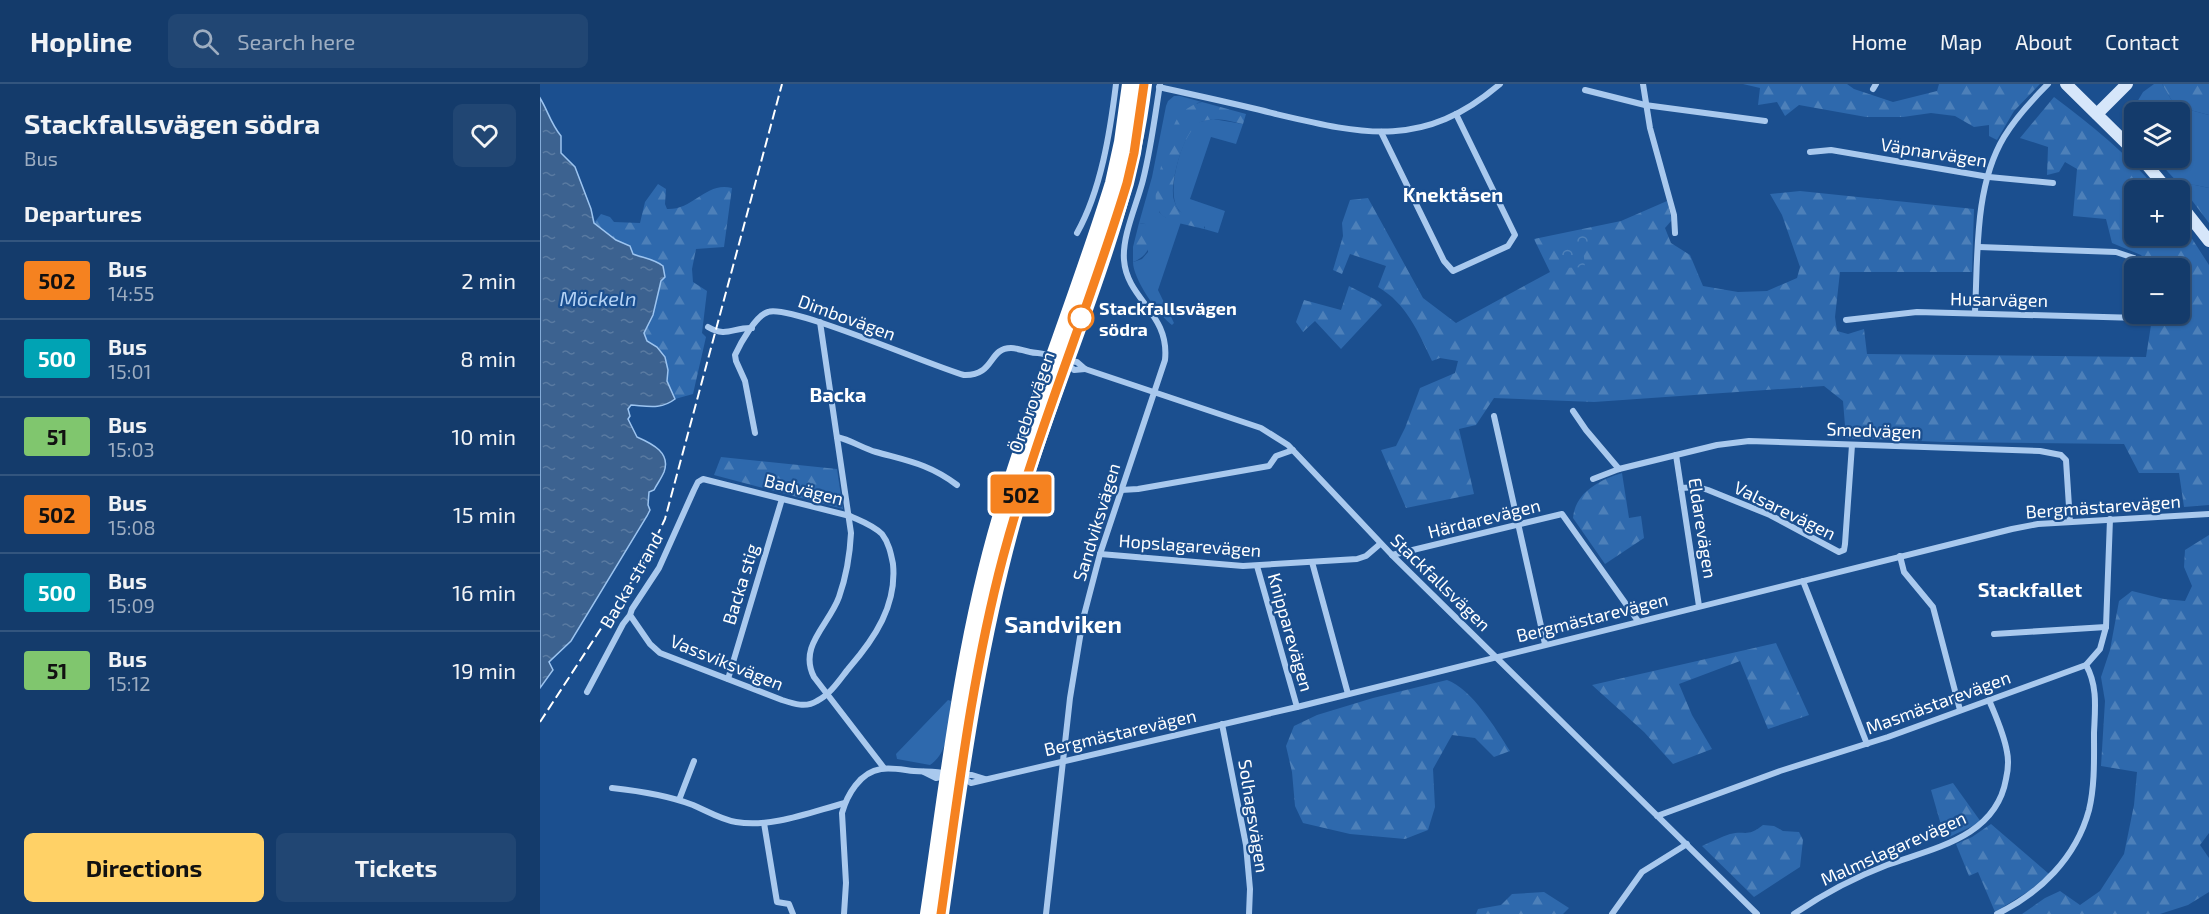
<!DOCTYPE html>
<meta charset="utf-8">
<style>
body{margin:0;font-family:"Exo 2",sans-serif;background:#214673;color:#f1f3f6;height:100vh;display:flex;flex-direction:column;font-size:22px;white-space:nowrap}
*{box-sizing:border-box;margin:0}
p{font-size:20px;color:#9dadc1}
.icon{flex:none;width:33px;height:33px;fill:none;stroke:currentColor;stroke-width:2;stroke-linecap:round;stroke-linejoin:round}
.map{position:relative;flex:1;overflow:hidden}
.drawer{display:flex;flex-direction:column;background:#143b6b;width:540px}
.drawer>*{flex:none}
.badge{padding:0 12px;border-radius:4px;font-size:21px;line-height:39px}
.tools{position:absolute;left:1584px;top:18px;display:grid;gap:12px}
.tools a{display:grid;place-items:center;width:66px;height:66px;border-radius:9px;background:#143b6b;box-shadow:0 2px 4px #0004,0 0 0 2px #33557e;font-size:30px}
.map>.badge{position:absolute;translate:-50% -50%;box-shadow:0 0 0 3px #fff}
h2{padding:0 24px;font-size:22px;line-height:54px}
.round{display:grid;place-items:center;flex:none;width:63px;height:63px;border-radius:9px;background:#214673}
.headline{display:flex;align-items:center;justify-content:space-between;height:102px;padding:0 24px}
h1{font-size:28px;font-weight:700;line-height:45px}
.cta{display:flex;gap:12px;margin-top:auto;padding:12px 24px}
.cta a{flex:1;height:69px;border-radius:9px;background:#ffd166;color:#111;font-size:24px;font-weight:700;line-height:69px;text-align:center}
.cta a+a{background:#214673;color:#f1f3f6}
ul{padding:0;list-style:none}
li{display:flex;align-items:center;gap:18px;height:78px;padding:0 24px;border-top:2px solid #33557e}
li div{flex:1}
li b{display:block;font-size:22px}
li em{font-style:normal}
li .badge{min-width:66px;font-weight:700;text-align:center}
header{display:flex;align-items:center;gap:36px;box-sizing:border-box;height:84px;padding:0 30px;background:#143b6b;border-bottom:2px solid #33557e}
header strong{font-size:28px}
nav{display:flex;gap:33px;margin-inline-start:auto;font-size:21px}
.search{width:420px;height:54px;background:#214673;display:flex;align-items:center;gap:15px;box-sizing:border-box;padding:0 21px;border-radius:9px;color:#9dadc1;font-size:22px}
main{display:flex;flex:1;min-height:0}
.map>svg:first-child{display:block}
.grass{fill:#2e69ad}
.forest{fill:url(#forest-firs)}
.park{fill:url(#park-crowns)}
.water{fill:url(#water-ripples);stroke:#9cc4f0;stroke-width:1.5}
.lines{fill:none;stroke-linecap:round;stroke-linejoin:round}
.street{stroke:#a9c9ee;stroke-width:6}
.secondary{stroke:#d6e6fa;stroke-width:12}
.highway{stroke:#fff;stroke-width:16}
.rail{stroke:#fff;stroke-width:2;stroke-dasharray:10 4.5;stroke-linecap:butt}
.line-casing{stroke:#fff;stroke-width:14}
.line{stroke:#f58220;stroke-width:9}
.stop-dot{fill:#fff;stroke:#f58220;stroke-width:3}
.labels{text-anchor:middle;dominant-baseline:central;stroke-width:4.5;stroke-linejoin:round;paint-order:stroke}
.street-label{font-size:18px;fill:#fff;stroke:#1b4f8f}
.stop-label{font-size:18px;font-weight:bold;fill:#fff;stroke:#1b4f8f;text-anchor:start}
.neighbourhood-label{font-size:20px;font-weight:bold;fill:#fff;stroke:#1b4f8f}
.water-label{font-size:20px;font-style:italic;fill:#b5d3f5;stroke:#1b4f8f}
.district-label{font-size:24px;font-weight:bold;fill:#fff;stroke:#1b4f8f}
</style>
<header>
<strong>Hopline</strong>
<div class="search"><svg class="icon" aria-label="search" viewBox="0 0 24 24"><circle cx="10" cy="10" r="6"/><path d="M15 15l6 6"/></svg>Search here</div>
<nav><a>Home</a><a>Map</a><a>About</a><a>Contact</a></nav>
</header>
<main>
<section class="drawer">
<div class="headline"><div><h1>Stackfallsvägen södra</h1><p>Bus</p></div><a class="round"><svg class="icon" aria-label="heart" viewBox="0 0 24 24"><path d="M12 20l-8-8c-3-5 5-10 8-4 3-6 11-1 8 4z"/></svg></a></div>
<h2>Departures</h2>
<ul>
<li><span class="badge" style="background:#f58220;color:#111">502</span><div><b>Bus</b><p>14:55</p></div><em>2 min</em></li>
<li><span class="badge" style="background:#00a3b4;color:#fff">500</span><div><b>Bus</b><p>15:01</p></div><em>8 min</em></li>
<li><span class="badge" style="background:#80c66e;color:#111">51</span><div><b>Bus</b><p>15:03</p></div><em>10 min</em></li>
<li><span class="badge" style="background:#f58220;color:#111">502</span><div><b>Bus</b><p>15:08</p></div><em>15 min</em></li>
<li><span class="badge" style="background:#00a3b4;color:#fff">500</span><div><b>Bus</b><p>15:09</p></div><em>16 min</em></li>
<li><span class="badge" style="background:#80c66e;color:#111">51</span><div><b>Bus</b><p>15:12</p></div><em>19 min</em></li>
</ul>
<div class="cta"><a>Directions</a><a>Tickets</a></div>
</section>
<div class="map">
<svg width="1669" height="830" viewBox="0 0 1669 830">
<defs>
<pattern id="forest-firs" width="22" height="20" patternUnits="userSpaceOnUse" patternTransform="scale(1.5)"><rect width="22" height="20" fill="#2e69ad"/><path d="M5 1l3.5 6h-7zM16 11l3.5 6h-7z" fill="#4d80b9"/></pattern>
<pattern id="park-crowns" width="20" height="18" patternUnits="userSpaceOnUse" patternTransform="scale(1.5)"><rect width="20" height="18" fill="#2e69ad"/><path d="M2 6a3 3 0 1 1 6 0M12 15a3 3 0 1 1 6 0" fill="none" stroke="#4d80b9"/></pattern>
<pattern id="water-ripples" width="26" height="14" patternUnits="userSpaceOnUse" patternTransform="scale(1.5)"><rect width="26" height="14" fill="#3c6290"/><path d="M2 4q2-2 4 0t4 0M15 11q2-2 4 0t4 0" fill="none" stroke="#597aa1"/></pattern>
</defs>
<rect width="100%" height="100%" fill="#1b4f8f"/>
<g class="grass">
<polygon points="1614,0 1622,0 1635,22 1669,31 1669,104 1641,98 1641,102 1615,74 1640,74 1640,28 1594,28 1594,50 1585,38 1603,8"/>
<path d="M 634,12 L 640,12 L 662,18 L 657,19 L 619,128 L 625,133 L 641,138 L 618,206 L 634,239 L 632,241 C 618,231 593,195 593,178 L 602,175 L 608,168 L 605,140 L 599,139 L 612,93 L 626,22 L 628,17 Z"/>
<path d="M 673,35 L 703,40 L 696,60 L 671,53 L 650,115 L 685,127 L 678,149 L 664,145 L 665,143 C 657,138 642,132 638,125 C 626,108 641,55 655,41 C 660,37 667,36 673,35 Z"/>
<path d="M 408,616 L 411,617 C 408,639 410,668 390,681 L 357,675 L 356,670 Z"/>
</g>
<g class="forest">
<polygon points="1203,0 1307,0 1314,5 1353,18 1397,7 1399,0 1500,0 1474,27 1457,56 1449,52 1449,41 1434,43 1415,32 1391,29 1363,33 1326,33 1259,21 1245,32 1237,18 1218,21 1220,4"/>
<polygon points="1622,0 1669,0 1669,31 1635,22"/>
<path d="M 1514,13 C 1551,41 1588,70 1617,106 L 1594,106 L 1594,152 L 1640,152 L 1640,136 L 1669,181 L 1669,421 L 1644,423 L 1639,389 L 1599,389 L 1584,360 L 1403,358 L 1306,354 L 1303,317 L 1284,302 L 1054,318 L 954,314 L 936,341 L 919,345 L 934,410 L 866,424 L 841,366 L 856,362 L 865,344 L 880,304 L 915,289 L 918,277 L 900,274 L 892,277 C 879,249 866,219 838,203 L 846,182 L 810,170 L 802,190 L 793,186 L 803,152 L 802,139 L 810,116 L 828,114 L 883,214 L 916,239 L 1010,188 L 994,155 L 1081,137 L 1127,117 L 1132,136 L 1125,144 L 1131,159 L 1150,171 L 1163,202 L 1198,208 L 1227,207 L 1257,194 L 1260,183 L 1242,131 L 1230,110 L 1260,107 L 1434,125 L 1432,188 L 1300,188 L 1295,233 L 1297,247 L 1308,250 L 1324,245 L 1327,270 L 1606,273 L 1611,241 L 1619,230 L 1640,230 L 1640,184 L 1612,184 L 1601,171 L 1572,159 L 1566,135 L 1533,132 L 1537,85 L 1525,78 L 1519,88 L 1507,91 L 1508,63 L 1480,54 Z"/>
<path d="M 662,18 L 706,30 L 703,40 C 690,37 674,32 661,38 C 644,46 632,92 633,110 C 633,116 636,121 639,127 L 664,139 L 664,145 C 653,142 627,138 621,130 C 616,124 615,115 616,107 C 618,92 630,43 639,32 C 645,25 653,20 662,18 Z"/>
<polygon points="1641,98 1669,104 1669,139 1641,102"/>
<path d="M 118,100 L 126,105 L 125,120 L 127,125 C 154,126 166,97 192,104 L 184,163 L 156,165 L 152,185 L 153,198 L 167,207 L 162,249 L 166,253 L 153,310 L 135,315 L 127,297 L 128,286 L 117,263 L 107,257 L 104,249 L 113,231 L 121,196 L 125,193 L 123,182 C 114,175 103,174 93,170 L 90,162 L 76,156 L 54,139 L 61,130 L 70,133 L 74,138 L 100,139 L 105,118 Z"/>
<path d="M 599,139 L 605,140 C 616,154 610,172 593,178 L 593,163 Z"/>
<polygon points="809,202 838,217 842,221 801,265 775,237 763,248 756,238 764,216 801,226"/>
<polygon points="181,373 297,385 303,425 174,391"/>
<path d="M 1082,389 L 1089,434 L 1101,432 L 1104,454 L 1065,480 L 1033,434 C 1035,409 1059,396 1082,389 Z"/>
<polygon points="1669,451 1669,749 1660,761 1669,774 1669,808 1648,821 1620,830 1482,830 1505,814 1520,807 1540,821 1560,807 1584,770 1594,721 1597,688 1561,682 1565,617 1561,593 1570,566 1579,517 1592,507 1624,515 1645,517 1652,502 1644,483 1645,466"/>
<polygon points="1236,559 1269,631 1228,645 1200,577 1139,600 1152,631 1172,665 1133,680 1104,648 1052,601"/>
<path d="M 907,596 C 932,605 956,645 970,667 L 954,673 L 935,654 L 912,651 L 893,685 L 895,723 L 888,746 L 865,755 L 810,750 L 763,739 L 755,722 L 752,688 L 746,662 L 754,642 L 777,631 L 833,614 Z"/>
<polygon points="1413,699 1441,738 1405,755 1391,706"/>
<polygon points="1451,740 1509,790 1489,807 1455,828 1438,788 1429,792 1416,760 1432,753"/>
<path d="M 1223,741 L 1234,742 L 1243,747 L 1259,748 L 1263,756 L 1260,783 L 1214,813 L 1162,762 C 1171,758 1181,753 1190,750 C 1205,746 1207,754 1223,741 Z"/>
<polygon points="1004,808 1029,824 1023,830 936,830 938,825 961,821 972,810"/>
</g>
<polygon class="park" points="1051,148 1053,162 1043,164 1045,183 1023,184 1018,153"/>
<path class="water" d="M 0,14 C 8,27 11,40 21,52 L 21,69 L 35,83 L 51,125 L 54,139 L 76,156 L 90,162 L 93,170 C 103,174 114,175 123,182 L 125,193 L 121,197 L 113,231 L 104,249 L 107,257 L 117,263 L 125,273 L 128,286 L 127,297 L 135,315 C 121,326 107,322 91,321 L 88,325 L 90,332 L 88,335 L 97,353 C 113,360 131,369 124,388 C 121,395 117,400 114,406 L 109,408 L 108,421 L 110,426 L 107,432 L 31,557 L 9,578 L 13,586 L 0,604 Z"/>
<g class="lines">
<g class="street">
<polyline points="1103,0 1110,44 1134,131 1135,149"/>
<path d="M 619,3 C 658,12 697,20 736,30 C 825,51 884,65 960,0"/>
<polyline points="1333,5 1336,0"/>
<polyline points="1045,6 1105,21 1225,37"/>
<polyline points="841,48 904,177 913,187 968,162 975,151 916,30"/>
<polyline points="1270,68 1291,66 1449,93 1513,99"/>
<path d="M 537,149 C 561,106 570,49 576,0"/>
<polyline points="1439,163 1576,168 1594,174 1603,184"/>
<path d="M 1435,228 C 1438,172 1434,103 1464,53 C 1476,33 1492,16 1508,0"/>
<polyline points="1306,236 1377,228 1599,234 1610,230"/>
<path d="M 280,238 L 311,449 C 310,470 306,493 299,513 C 289,541 258,562 274,593 L 344,684"/>
<path d="M 168,243 C 186,254 194,243 212,244"/>
<polyline points="526,277 537,278 545,285 721,344 748,361 852,471 1217,830"/>
<polyline points="528,280 534,286 545,285"/>
<polyline points="1033,327 1046,346 1079,385"/>
<polyline points="954,332 1005,560"/>
<path d="M 215,349 L 205,297 L 196,277 L 195,271 C 200,260 216,231 228,228 C 250,220 391,282 424,291 C 455,292 448,264 471,264 C 477,264 484,267 490,268 C 499,270 504,268 512,274"/>
<path d="M 297,353 C 311,356 322,364 336,368 C 368,377 389,380 417,401"/>
<polyline points="1136,371 1159,522"/>
<polyline points="1053,395 1079,385 1177,361 1209,357 1500,367 1521,371 1526,376 1530,438"/>
<polyline points="1141,404 1158,403 1168,406 1230,431 1299,468 1304,466 1305,460 1312,361"/>
<polyline points="581,406 598,405 729,382 736,372 753,366"/>
<polyline points="560,470 703,482 817,475 826,472 840,460"/>
<polyline points="852,471 1022,430 1098,537"/>
<polyline points="1360,472 1364,488 1393,523 1420,626"/>
<polyline points="772,478 808,610"/>
<polyline points="717,482 757,623"/>
<polyline points="1263,497 1327,660"/>
<polyline points="1454,550 1566,543"/>
<polyline points="188,595 242,415"/>
<path d="M 47,608 L 83,540 L 90,531 L 92,525 L 119,484 L 154,406 L 158,398 L 163,395 L 310,432 C 321,437 333,441 342,450 C 349,459 351,470 353,480 C 357,521 335,554 309,584 C 300,595 291,610 277,617 C 266,624 254,620 242,616 L 120,569 L 110,560 L 90,531"/>
<polyline points="682,640 706,761 710,805 709,830"/>
<polyline points="384,688 396,694 405,692"/>
<polyline points="423,691 432,691 445,695"/>
<polyline points="422,693 431,699 757,623 1472,445 1498,440 1669,430"/>
<path d="M 72,704 C 100,707 127,711 153,721 C 167,727 182,736 196,738 C 232,744 271,728 305,719"/>
<polyline points="139,716 154,677"/>
<polyline points="1117,732 1240,687 1348,653 1546,581 1560,565 1566,543 1570,435"/>
<polyline points="224,739 237,818 249,820 253,830"/>
<path d="M 304,830 L 306,799 L 302,729 C 307,711 320,688 341,685 C 351,683 364,686 374,687 C 386,688 396,687 407,690"/>
<path d="M 506,830 L 530,614 L 543,535 L 560,470 L 625,276 C 630,229 587,216 584,176 C 582,152 597,120 603,96 C 611,64 615,32 620,0"/>
<polyline points="1072,830 1102,788 1147,760"/>
<path d="M 1254,830 C 1283,810 1313,794 1347,781 C 1394,764 1456,753 1466,695 C 1468,686 1469,677 1467,668 C 1464,650 1456,633 1449,616"/>
<path d="M 1457,830 C 1500,809 1536,774 1549,726 C 1555,701 1554,674 1554,649 C 1555,625 1558,602 1546,581"/>
</g>
<g class="secondary">
<polyline points="1526,0 1594,67"/>
<polyline points="1557,30 1587,0"/>
<polyline points="1601,74 1628,106"/>
<polyline points="1640,120 1669,157"/>
</g>
<g class="highway">
<path d="M 388,830 C 408,697 422,563 460,434 C 493,321 538,212 573,99 L 582,58 L 590,0"/>
<path d="M 401,830 C 421,684 441,539 484,399 C 525,266 588,139 604,0"/>
</g>
<polyline class="rail" points="0,638 105,477 125,435 242,0"/>
</g>
<g class="lines">
<g class="line-casing">
<path id="line" d="M 401,830 C 418,710 432,590 463,473 C 497,346 549,225 587,99 L 594,69 L 604,0"/>
</g>
<use href="#line" class="line"/>
</g>
<circle class="stop-dot" cx="541" cy="234" r="12"/>
<g class="labels">
<g class="street-label">
<text transform="translate(1394 68) rotate(9)">Väpnarvägen</text>
<text transform="translate(1459 215) rotate(1)">Husarvägen</text>
<text transform="translate(307 233) rotate(20)">Dimbovägen</text>
<text transform="translate(491 318) rotate(-71)">Örebrovägen</text>
<text transform="translate(1334 346) rotate(2)">Smedvägen</text>
<text transform="translate(264 405) rotate(14)">Badvägen</text>
<text transform="translate(1563 422) rotate(-4)">Bergmästarevägen</text>
<text transform="translate(1245 426) rotate(26)">Valsarevägen</text>
<text transform="translate(944 434) rotate(-14)">Härdarevägen</text>
<text transform="translate(556 438) rotate(-73)">Sandviksvägen</text>
<text transform="translate(1163 444) rotate(81)">Eldarevägen</text>
<text transform="translate(650 461) rotate(4)">Hopslagarevägen</text>
<text transform="translate(91 496) rotate(-60)">Backa strand</text>
<text transform="translate(901 498) rotate(44)">Stackfallsvägen</text>
<text transform="translate(200 500) rotate(-73)">Backa stig</text>
<text transform="translate(1052 533) rotate(-14)">Bergmästarevägen</text>
<text transform="translate(751 548) rotate(74)">Knipparevägen</text>
<text transform="translate(187 578) rotate(22)">Vassviksvägen</text>
<text transform="translate(1398 618) rotate(-20)">Masmästarevägen</text>
<text transform="translate(580 648) rotate(-13)">Bergmästarevägen</text>
<text transform="translate(714 732) rotate(81)">Solhagsvägen</text>
<text transform="translate(1353 764) rotate(-24)">Malmslagarevägen</text>
</g>
<g class="stop-label">
<text x="559" y="224">Stackfallsvägen<tspan x="559" dy="21">södra</tspan></text>
</g>
<g class="neighbourhood-label">
<text x="913" y="110">Knektåsen</text>
<text x="298" y="310">Backa</text>
<text x="1490" y="505">Stackfallet</text>
</g>
<g class="water-label">
<text x="58" y="214">Möckeln</text>
</g>
<g class="district-label">
<text x="523" y="539">Sandviken</text>
</g>
</g>
</svg>
<div class="tools">
<a><svg class="icon" aria-label="layers" viewBox="0 0 24 24"><path d="M12 4l9 5-9 5-9-5zM3 14l9 5 9-5"/></svg></a>
<a>+</a>
<a>−</a>
</div>
<b class="badge" style="left:481px;top:410px;background:#f58220;color:#111">502</b>
</div>
</main>
